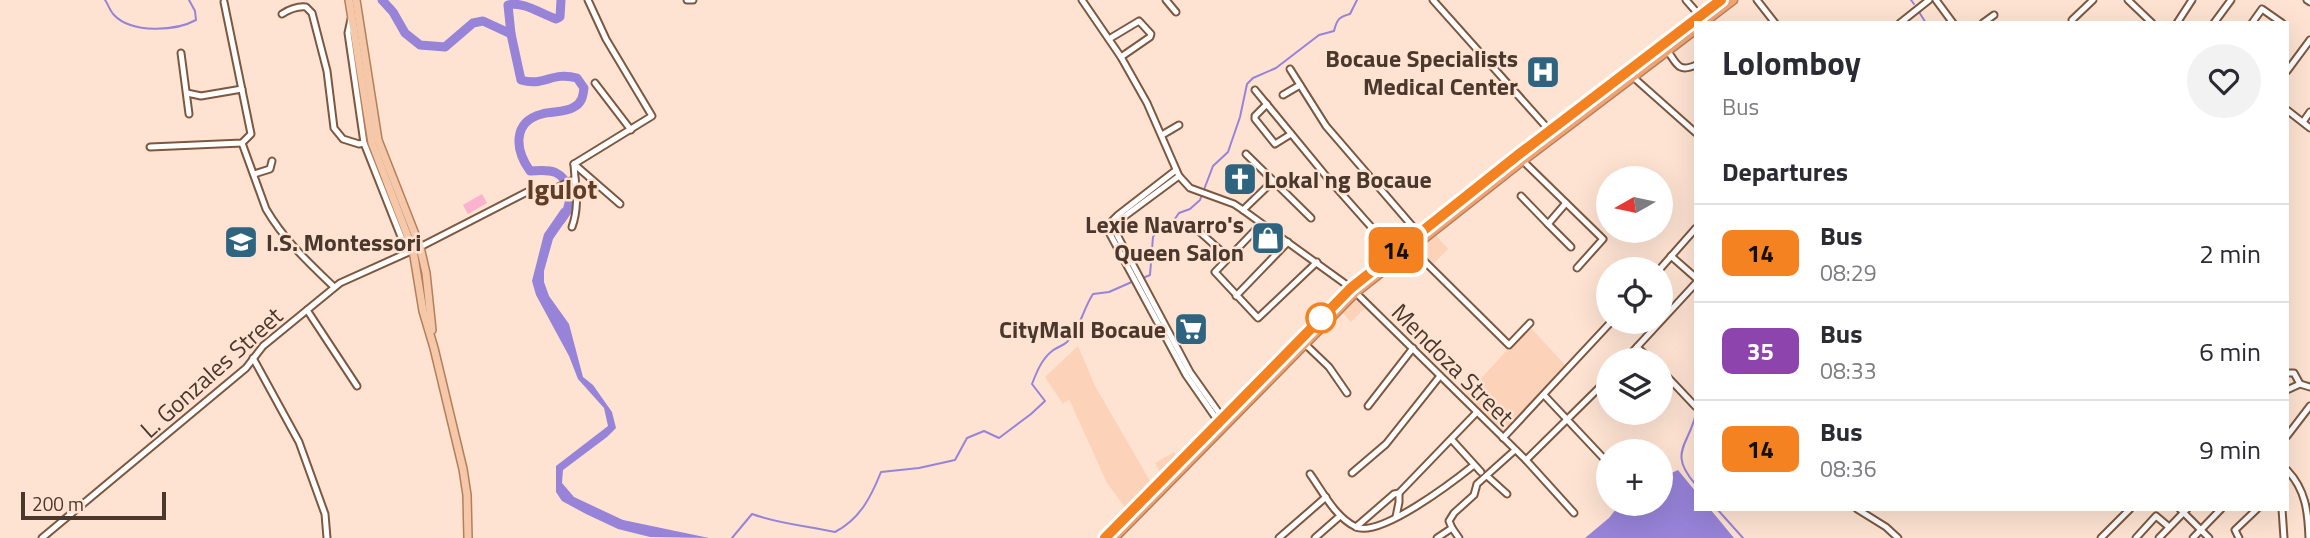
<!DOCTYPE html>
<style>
body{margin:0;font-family:"Titillium Web",sans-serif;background:#f2f2f3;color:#2b2b33;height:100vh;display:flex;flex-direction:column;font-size:26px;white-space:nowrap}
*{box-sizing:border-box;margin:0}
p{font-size:23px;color:#7c7c81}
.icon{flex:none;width:38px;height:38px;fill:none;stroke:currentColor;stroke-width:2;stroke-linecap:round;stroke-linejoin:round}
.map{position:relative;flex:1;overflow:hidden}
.drawer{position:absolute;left:1694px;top:21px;width:595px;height:490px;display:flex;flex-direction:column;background:#fff;border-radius:0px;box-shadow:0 7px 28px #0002}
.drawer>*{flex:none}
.badge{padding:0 14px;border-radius:10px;font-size:24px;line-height:46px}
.needle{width:46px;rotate:261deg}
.fabs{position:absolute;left:1596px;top:166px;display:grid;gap:14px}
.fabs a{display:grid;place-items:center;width:77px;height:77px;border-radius:50%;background:#fff;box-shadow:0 7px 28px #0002;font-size:35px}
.scale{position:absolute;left:21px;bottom:18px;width:145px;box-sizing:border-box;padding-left:7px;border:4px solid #4a382d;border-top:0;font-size:19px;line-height:24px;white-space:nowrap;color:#4a382d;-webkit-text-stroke:5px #fee3d2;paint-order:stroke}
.map>.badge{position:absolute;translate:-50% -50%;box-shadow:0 0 0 4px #fff}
h2{padding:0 28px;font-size:26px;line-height:63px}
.round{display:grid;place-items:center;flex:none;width:74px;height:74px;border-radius:37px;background:#f2f2f3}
.head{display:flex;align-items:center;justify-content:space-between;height:119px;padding:0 28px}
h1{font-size:33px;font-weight:700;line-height:52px}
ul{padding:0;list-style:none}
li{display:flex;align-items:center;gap:21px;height:98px;padding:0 28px;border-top:2px solid #e1e1e2}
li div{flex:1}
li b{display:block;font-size:26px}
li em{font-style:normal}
li .badge{min-width:77px;font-weight:700;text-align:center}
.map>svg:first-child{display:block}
.built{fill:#fcd2b9}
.green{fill:#fbb2cf}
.water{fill:#9783d8}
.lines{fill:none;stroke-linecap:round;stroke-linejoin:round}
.stream{stroke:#9783d8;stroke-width:2}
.river{stroke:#9783d8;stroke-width:9}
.minor-casing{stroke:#7d573f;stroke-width:9}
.major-casing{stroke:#b67e59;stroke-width:10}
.highway-casing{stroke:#b67e59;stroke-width:11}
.minor{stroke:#fff;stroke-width:5}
.major{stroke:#f6c8aa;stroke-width:7}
.highway{stroke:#f0a371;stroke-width:8}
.line-casing{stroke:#fff;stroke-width:16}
.line{stroke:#f58220;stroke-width:10}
.stop-dot{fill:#fff;stroke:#f58220;stroke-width:3.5}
.labels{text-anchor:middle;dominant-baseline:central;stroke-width:5;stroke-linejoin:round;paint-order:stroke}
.poi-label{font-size:24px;font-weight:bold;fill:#4a382d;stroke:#fee3d2;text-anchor:end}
.street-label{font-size:24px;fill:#4a382d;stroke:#fee3d2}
.quarter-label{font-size:28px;font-weight:bold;fill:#613d25;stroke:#fee3d2}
</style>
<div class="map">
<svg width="2310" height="538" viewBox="0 0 2310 538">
<rect width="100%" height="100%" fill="#fee3d2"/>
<g class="built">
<polygon points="1435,234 1448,249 1432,265 1415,249"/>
<polygon points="1356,300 1365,308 1351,322 1343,313"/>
<polygon points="1529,326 1567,367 1504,435 1464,397"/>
<polygon points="1078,346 1095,386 1153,486 1127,510 1107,483 1069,399 1063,404 1045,377"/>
<polygon points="1174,452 1180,460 1163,477 1155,463"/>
</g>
<polygon class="green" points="482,194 487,203 468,214 463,205"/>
<g class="water">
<polygon points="562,208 571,213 553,239 544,271 544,282 549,296 569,324 583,377 593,385 612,412 616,428 607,437 563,470 562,483 574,497 623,520 709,538 650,537 618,529 586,514 562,501 556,492 556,466 608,426 604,408 578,379 569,356 536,295 532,281 544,234"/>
<polygon points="1678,470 1696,492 1696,509 1710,509 1734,538 1585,538 1609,518 1620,504 1661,504 1661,478"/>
</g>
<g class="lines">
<g class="stream">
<path d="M 105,0 C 108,4 110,11 114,15 C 132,34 176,31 196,20 L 195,11 L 189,0"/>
<polyline points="1911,0 1914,4"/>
<polyline points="1919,12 1926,23"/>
<path d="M 1143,278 L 1150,275 L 1153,237 L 1161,225 L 1172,223 L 1179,213 L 1190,209 L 1200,200 L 1213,166 L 1228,152 L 1240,117 L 1247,84 L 1253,78 L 1276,68 L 1319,35 L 1334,31 C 1337,19 1339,17 1350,14 L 1357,0"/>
<path d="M 1696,413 C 1689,446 1667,452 1696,485"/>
<polyline points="1717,509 1743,538"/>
<path d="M 732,538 L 752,514 C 779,524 808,526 835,532 C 860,519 871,497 881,472 L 919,468 L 955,460 L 967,438 L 984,431 L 999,438 L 1031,414 L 1045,401 L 1032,384 C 1037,371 1042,359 1052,351 C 1057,347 1063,346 1067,342 C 1080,329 1083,309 1093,294 L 1109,292 L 1134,281"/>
</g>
<g class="river">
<polyline points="382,0 393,12 405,33 420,45 445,47 473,23 483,21 511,34"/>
<path d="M 561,220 L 567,211 L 572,192 C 561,170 553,169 530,171 C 515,150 512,122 542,114 C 552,111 565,113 574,107 C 582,103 583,96 584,88 L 577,78 C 552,71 544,87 521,80 L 511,34 L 508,5 C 524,1 541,14 556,19 L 560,17 L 561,0"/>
</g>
<g class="minor-casing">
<g id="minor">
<polyline points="687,0 693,0"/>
<polyline points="1082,0 1121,57 1147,103 1179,176 1190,188 1234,204 1243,210 1351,288 1526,460 1574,513"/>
<polyline points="1166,0 1176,12"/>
<polyline points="1433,0 1550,131"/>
<polyline points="1686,0 1700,16"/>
<polyline points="1757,0 1775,23"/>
<polyline points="1936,0 1953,23"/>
<polyline points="2128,0 2152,23"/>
<polyline points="2307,0 2310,2"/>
<path d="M 282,14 C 290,9 297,6 306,7 L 312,13 L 327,71 L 334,128 L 343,139 L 359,144 L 364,143"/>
<polyline points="351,19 348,33 364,143 407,252"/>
<polyline points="2072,20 2093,0"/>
<polyline points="1900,23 1929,0"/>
<polyline points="1983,23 1994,15"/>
<polyline points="2177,23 2192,0"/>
<polyline points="2214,23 2231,0"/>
<polyline points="2252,23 2262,9 2282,23"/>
<polyline points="1109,39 1139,21 1151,34 1150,37 1121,57"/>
<path d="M 1667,50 C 1677,64 1678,73 1696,65"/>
<polyline points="181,53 189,114"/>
<polyline points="1290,69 1326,126 1420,235"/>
<polyline points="2287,71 2310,40"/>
<polyline points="1633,77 1696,133"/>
<polyline points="595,83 631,130"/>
<polyline points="1255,90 1326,176 1396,255"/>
<polyline points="187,93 201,96 242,89"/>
<polyline points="1283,95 1300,85"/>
<polyline points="1267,104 1255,116 1255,119 1275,144 1291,134"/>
<polyline points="2287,110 2310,128"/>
<polyline points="2303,122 2310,112"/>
<polyline points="1162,135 1179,125"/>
<path d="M 242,143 L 266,209 C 284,240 309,263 334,287"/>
<polyline points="150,147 242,143 251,134 224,2"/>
<polyline points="1246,154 1311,218"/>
<polyline points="1521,159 1603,239 1577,268"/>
<polyline points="574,164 652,116 606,39 588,0"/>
<polyline points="574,164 620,204"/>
<polyline points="1176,170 1118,215 1112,221 1110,234 1186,375 1220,424"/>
<polyline points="254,174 270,169 272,161"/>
<polyline points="1179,176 1117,222 1115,231 1190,372 1224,420"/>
<polyline points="1521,196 1548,224 1566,203"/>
<polyline points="1243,210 1273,181"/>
<polyline points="1261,224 1215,272 1258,318 1317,262"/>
<polyline points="1548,224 1571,247"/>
<polyline points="1192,225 1229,258"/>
<path d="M 572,227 C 580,205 575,185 574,164"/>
<polyline points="1410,247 1509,345 1530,323"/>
<polyline points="1671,256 1696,278"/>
<polyline points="1659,270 1696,228"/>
<polyline points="1236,296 1288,242"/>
<polyline points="307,310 357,386"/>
<polyline points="1305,344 1329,367 1347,393"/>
<polyline points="1637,347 1651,360"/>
<polyline points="253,358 299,442 325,514 327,538"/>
<polyline points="1625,360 1696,283"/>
<polyline points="1661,370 1696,407"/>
<polyline points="2287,373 2294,373 2300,384"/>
<polyline points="2287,390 2300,384 2310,387"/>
<polyline points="1544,395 1608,463"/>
<polyline points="1368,406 1413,348"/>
<polyline points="2287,436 2310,406"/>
<polyline points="1503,438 1611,322"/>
<polyline points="1452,440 1481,472"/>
<polyline points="1639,452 1643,448"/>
<polyline points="1526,460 1608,379"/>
<path d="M 2287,470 C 2306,490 2308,512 2309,538"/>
<polyline points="1352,473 1386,444 1440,376"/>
<path d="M 1310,474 C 1323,492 1335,517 1356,527 C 1380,538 1454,481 1474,465"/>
<polyline points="1487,476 1507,494"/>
<polyline points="1857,509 1886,527 1898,538"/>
<polyline points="2180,509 2209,538"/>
<polyline points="2282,509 2284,538"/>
<polyline points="1396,517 1399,502 1399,493"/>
<polyline points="1356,527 1394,494 1399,493 1477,412"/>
<polyline points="1452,528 1459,538"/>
<polyline points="42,538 246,368 263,346 340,283 420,247 527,192 554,189 575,179"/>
<polyline points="1279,538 1326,497"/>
<polyline points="1315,538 1340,516"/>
<polyline points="1437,538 1452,528 1449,521 1454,513 1474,495 1477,484 1515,450"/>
<polyline points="2101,538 2130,509"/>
<polyline points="2136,538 2156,516 2169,527"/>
<polyline points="2159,538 2187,509"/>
<polyline points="2193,538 2221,509"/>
<polyline points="2239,538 2235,530 2257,509"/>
</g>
</g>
<g class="major-casing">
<g id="major">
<polyline points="349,0 372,143 413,250 423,311 434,348 463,469 467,495 468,538"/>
<polyline points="356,0 378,140 420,247 426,273 432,330"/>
</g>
</g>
<g class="highway-casing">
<g id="highway">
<polyline points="1703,23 1733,0"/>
<polyline points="1105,538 1351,288 1518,155 1721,0"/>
<polyline points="1114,538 1356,292 1522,161 1696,29"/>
</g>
</g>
<use href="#minor" class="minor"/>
<use href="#major" class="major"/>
<use href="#highway" class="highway"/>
</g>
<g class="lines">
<g class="line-casing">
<polyline id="line" points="1105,538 1351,288 1518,155 1721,0"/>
</g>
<use href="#line" class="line"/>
</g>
<defs>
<g id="hospital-square" transform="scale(1.75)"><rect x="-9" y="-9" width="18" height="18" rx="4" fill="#2e647f" stroke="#fee3d2"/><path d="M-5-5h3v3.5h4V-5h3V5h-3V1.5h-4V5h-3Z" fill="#fff"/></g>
<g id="church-square" transform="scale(1.75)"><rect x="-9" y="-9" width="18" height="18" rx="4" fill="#2e647f" stroke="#fee3d2"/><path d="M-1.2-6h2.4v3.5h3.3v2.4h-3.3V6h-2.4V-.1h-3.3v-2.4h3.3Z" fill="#fff"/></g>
<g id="shop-square" transform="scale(1.75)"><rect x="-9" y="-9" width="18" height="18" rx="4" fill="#2e647f" stroke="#fee3d2"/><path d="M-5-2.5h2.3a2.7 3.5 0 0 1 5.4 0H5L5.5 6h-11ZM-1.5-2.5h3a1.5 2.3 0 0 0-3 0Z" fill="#fff"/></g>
<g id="school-square" transform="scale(1.75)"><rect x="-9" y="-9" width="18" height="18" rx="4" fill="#2e647f" stroke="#fee3d2"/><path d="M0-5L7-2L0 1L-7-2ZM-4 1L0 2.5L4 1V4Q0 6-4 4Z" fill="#fff"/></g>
<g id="supermarket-square" transform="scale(1.75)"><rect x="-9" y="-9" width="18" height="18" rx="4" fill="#2e647f" stroke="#fee3d2"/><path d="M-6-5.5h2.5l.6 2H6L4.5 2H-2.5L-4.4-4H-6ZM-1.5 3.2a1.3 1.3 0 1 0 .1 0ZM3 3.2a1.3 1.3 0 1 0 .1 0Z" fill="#fff"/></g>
</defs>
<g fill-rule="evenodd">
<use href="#hospital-square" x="1543" y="72"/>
<use href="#church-square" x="1240" y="179"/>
<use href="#shop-square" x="1268" y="238"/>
<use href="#school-square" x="241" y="242"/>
<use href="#supermarket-square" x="1191" y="329"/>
</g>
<circle class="stop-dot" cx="1321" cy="318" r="14"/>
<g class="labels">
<g class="poi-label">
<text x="1518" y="58">Bocaue Specialists<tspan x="1518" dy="28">Medical Center</tspan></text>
<text x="1264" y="179" text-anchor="start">Lokal ng Bocaue</text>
<text x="1244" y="224">Lexie Navarro's<tspan x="1244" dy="28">Queen Salon</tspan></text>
<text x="266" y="242" text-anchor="start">I.S. Montessori</text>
<text x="1166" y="329">CityMall Bocaue</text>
</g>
<g class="street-label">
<text transform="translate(1453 364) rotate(45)">Mendoza Street</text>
<text transform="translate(211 372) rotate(-42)">L. Gonzales Street</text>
</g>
<g class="quarter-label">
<text x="562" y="188">Igulot</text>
</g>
</g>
</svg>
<div class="fabs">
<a><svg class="needle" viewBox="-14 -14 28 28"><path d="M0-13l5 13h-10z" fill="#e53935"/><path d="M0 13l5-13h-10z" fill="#7c7c81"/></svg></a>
<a><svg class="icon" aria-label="locate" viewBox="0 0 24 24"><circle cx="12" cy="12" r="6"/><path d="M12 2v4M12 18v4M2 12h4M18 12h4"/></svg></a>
<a><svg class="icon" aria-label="layers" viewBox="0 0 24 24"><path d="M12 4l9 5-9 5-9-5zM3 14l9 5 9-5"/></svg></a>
<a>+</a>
</div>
<div class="scale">200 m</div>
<b class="badge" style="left:1396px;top:250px;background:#f58220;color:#111">14</b>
<section class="drawer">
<div class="head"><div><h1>Lolomboy</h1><p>Bus</p></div><a class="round"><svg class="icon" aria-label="heart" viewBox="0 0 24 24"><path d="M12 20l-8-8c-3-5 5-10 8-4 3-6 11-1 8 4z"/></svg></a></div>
<h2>Departures</h2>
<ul>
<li><span class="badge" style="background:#f58220;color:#111">14</span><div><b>Bus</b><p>08:29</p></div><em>2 min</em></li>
<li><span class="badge" style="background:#8e44ad;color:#fff">35</span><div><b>Bus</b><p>08:33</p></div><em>6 min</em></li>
<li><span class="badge" style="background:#f58220;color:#111">14</span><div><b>Bus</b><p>08:36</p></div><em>9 min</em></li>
</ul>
</section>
</div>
